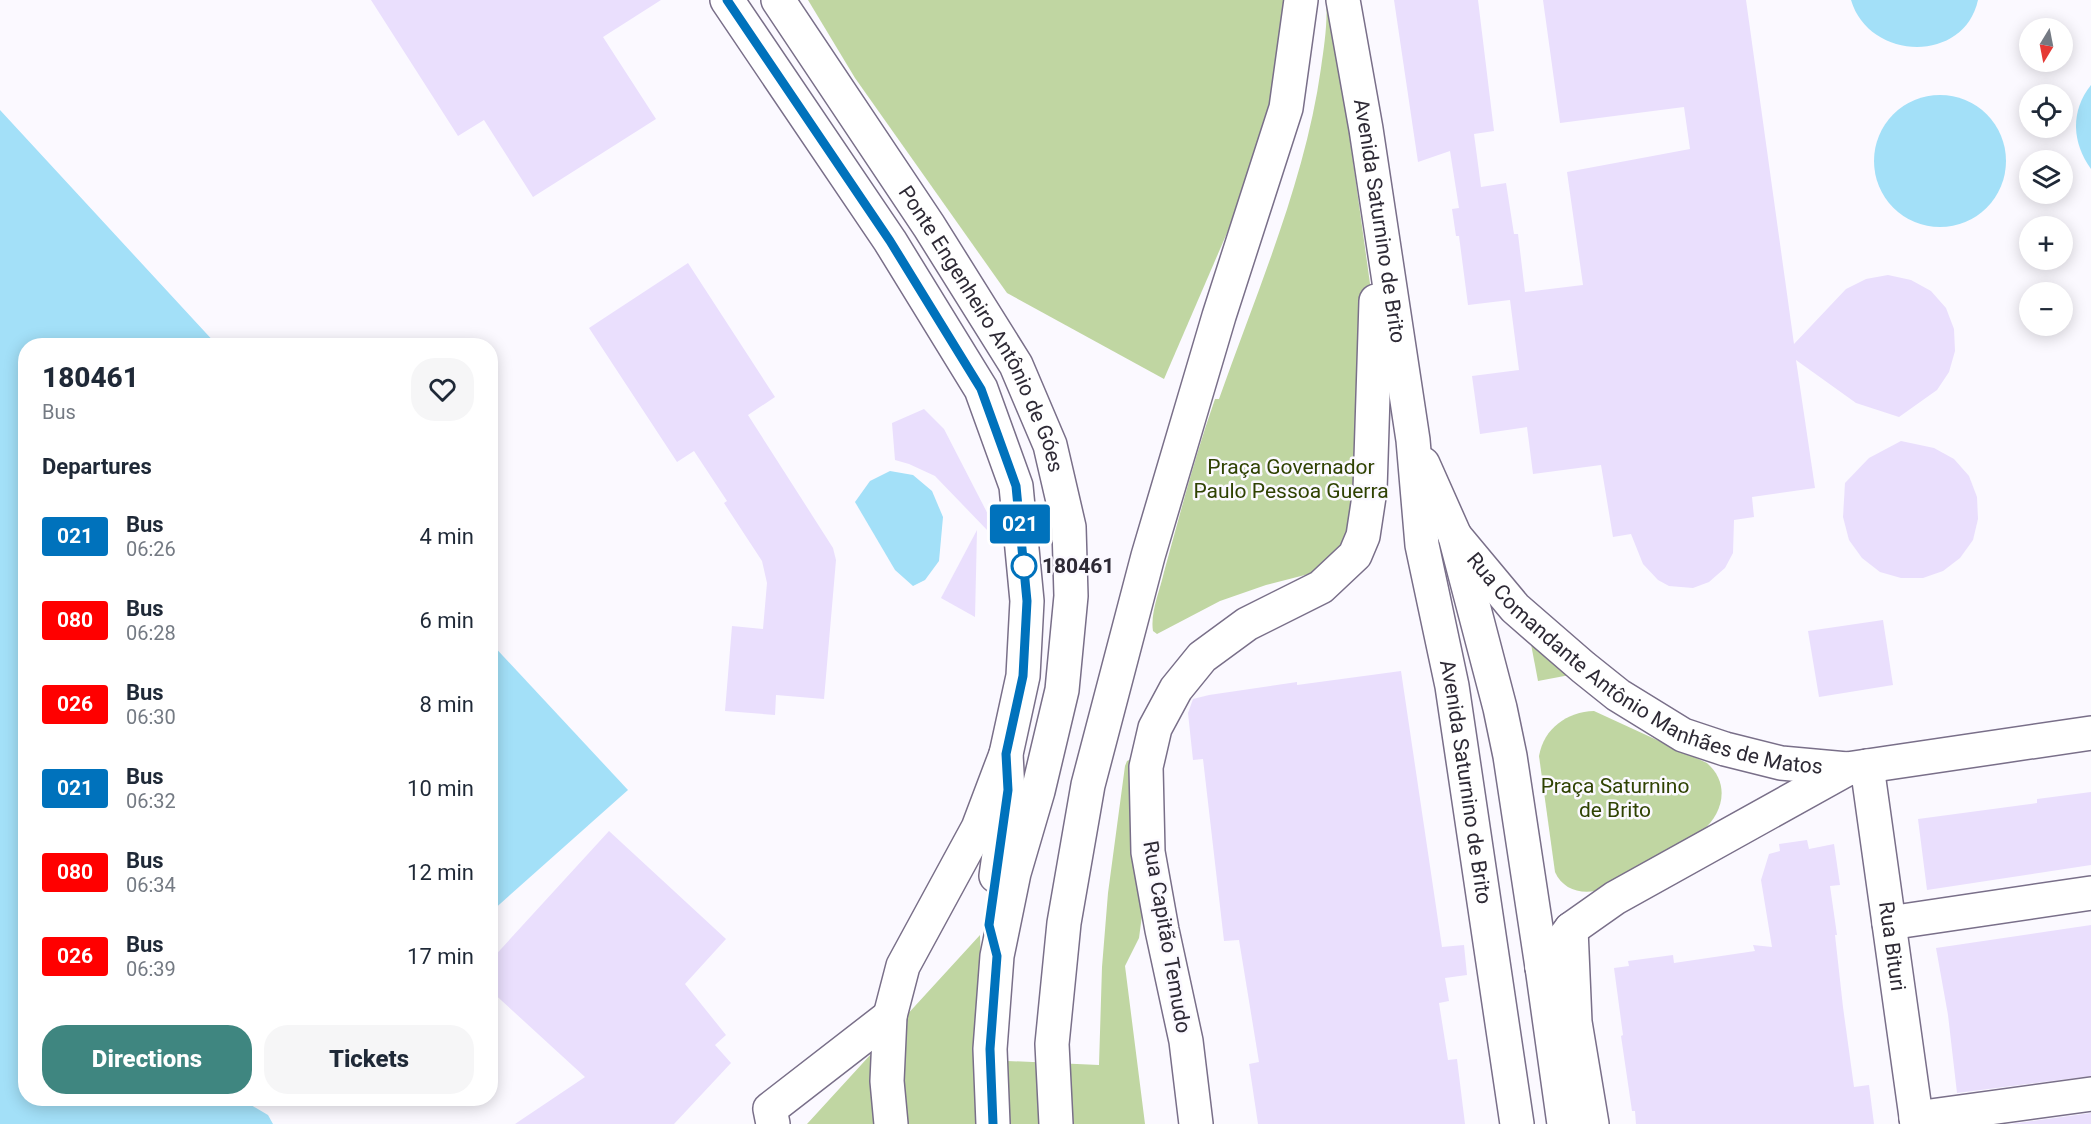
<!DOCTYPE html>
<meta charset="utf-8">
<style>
body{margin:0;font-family:Roboto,sans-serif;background:#f6f6f7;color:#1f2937;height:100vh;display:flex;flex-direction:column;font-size:22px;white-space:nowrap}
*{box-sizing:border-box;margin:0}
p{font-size:20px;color:#747a83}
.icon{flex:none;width:33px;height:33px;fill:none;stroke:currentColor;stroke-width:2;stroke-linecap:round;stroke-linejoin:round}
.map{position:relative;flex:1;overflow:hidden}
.details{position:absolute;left:18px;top:338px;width:480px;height:768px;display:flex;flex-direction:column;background:#fff;border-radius:24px;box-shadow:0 3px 15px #0003}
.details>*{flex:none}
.badge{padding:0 12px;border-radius:4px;font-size:21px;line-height:39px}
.needle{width:39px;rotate:190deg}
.buttons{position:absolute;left:2019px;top:18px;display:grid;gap:12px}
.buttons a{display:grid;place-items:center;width:54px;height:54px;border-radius:50%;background:#fff;box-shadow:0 3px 15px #0003;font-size:30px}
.map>.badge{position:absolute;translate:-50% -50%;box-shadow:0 0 0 3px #fff}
h2{padding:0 24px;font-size:22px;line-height:54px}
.round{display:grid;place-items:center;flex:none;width:63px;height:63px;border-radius:24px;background:#f6f6f7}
.headline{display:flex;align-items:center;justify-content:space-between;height:102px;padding:0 24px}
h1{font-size:28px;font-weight:800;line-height:45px}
.action{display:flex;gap:12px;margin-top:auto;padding:12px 24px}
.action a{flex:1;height:69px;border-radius:24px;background:#3f8680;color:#fff;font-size:24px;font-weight:800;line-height:69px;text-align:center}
.action a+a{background:#f6f6f7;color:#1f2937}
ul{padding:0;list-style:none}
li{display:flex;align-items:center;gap:18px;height:84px;padding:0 24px}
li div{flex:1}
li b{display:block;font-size:22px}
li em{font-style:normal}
li .badge{min-width:66px;font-weight:700;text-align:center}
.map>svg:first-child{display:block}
.green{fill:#c0d6a2}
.water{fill:#a3e0f8}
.building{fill:#eadffd}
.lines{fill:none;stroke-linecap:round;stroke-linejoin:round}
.street-casing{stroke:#796f89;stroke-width:36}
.secondary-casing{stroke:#796f89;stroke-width:36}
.primary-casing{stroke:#796f89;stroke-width:36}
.highway-casing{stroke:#796f89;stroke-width:36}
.street{stroke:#fff;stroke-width:33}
.secondary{stroke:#fff;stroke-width:33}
.primary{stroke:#fff;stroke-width:33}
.highway{stroke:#fff;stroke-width:33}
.line-casing{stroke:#fff;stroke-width:14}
.line{stroke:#0072bc;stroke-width:9}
.stop-dot{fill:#fff;stroke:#0072bc;stroke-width:3}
.labels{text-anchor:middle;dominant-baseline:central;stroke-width:5;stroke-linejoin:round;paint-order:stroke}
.street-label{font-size:21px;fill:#2e2a35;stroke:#fbf9ff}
.park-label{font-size:21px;fill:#2f4202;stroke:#fbf9ff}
.stop-label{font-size:21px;font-weight:bold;fill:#2e2a35;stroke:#fbf9ff;text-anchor:start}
</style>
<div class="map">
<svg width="2091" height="1124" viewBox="0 0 2091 1124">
<rect width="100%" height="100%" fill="#fbf9ff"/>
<g class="green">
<polygon points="808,0 1285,0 1277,88 1255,168 1164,379 1007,293 855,78"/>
<path d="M 1326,0 L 1329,0 L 1331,3 L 1377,334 L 1388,462 L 1388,488 L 1385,508 L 1381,520 L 1332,568 L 1266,585 L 1220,601 L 1157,634 L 1153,631 C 1150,613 1160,590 1164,572 C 1180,514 1195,456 1215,399 L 1219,399 C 1257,291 1305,182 1321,68 C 1324,47 1328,22 1326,0 Z"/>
<polygon points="1531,644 1575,674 1538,681"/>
<path d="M 1594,711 L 1707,763 C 1730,783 1724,813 1702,831 L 1595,891 C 1578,894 1562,888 1555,872 L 1539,756 C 1544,728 1567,712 1594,711 Z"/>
<polygon points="1131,759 1145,893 1139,938 1125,966 1145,1124 807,1124 980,935 985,1060 1099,1065 1102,967 1108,893 1125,766 1127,761"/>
</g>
<g class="water">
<path d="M 1851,0 L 1978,0 C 1964,64 1869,61 1851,0 Z"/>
<path d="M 2091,85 L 2091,169 C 2072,143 2070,111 2091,85 Z"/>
<circle cx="1940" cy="161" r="66"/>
<polygon points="0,110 217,345 26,345 26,1098 239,1098 268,1115 273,1124 0,1124"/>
<polygon points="890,471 913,475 932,491 943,517 939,561 925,580 913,586 895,570 855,502 870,481"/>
<polygon points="490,642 628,790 491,912 490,912"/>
</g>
<g class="building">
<polygon points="371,0 661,0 603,37 656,119 533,197 484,120 458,136"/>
<polygon points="1394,0 1478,0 1494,131 1474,134 1481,187 1506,183 1514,234 1518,234 1525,292 1583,285 1567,172 1690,149 1684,107 1560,123 1543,0 1746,0 1794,344 1846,289 1866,279 1888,275 1911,280 1931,291 1946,308 1954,329 1955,351 1949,372 1937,390 1899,417 1856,403 1796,360 1815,488 1752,497 1754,517 1734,520 1733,553 1725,568 1709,582 1693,588 1669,586 1658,580 1643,564 1631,534 1613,537 1601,465 1533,474 1527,427 1480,434 1472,376 1519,370 1510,300 1468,305 1459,236 1456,236 1452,209 1459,208 1450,151 1418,162"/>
<polygon points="688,263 775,397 748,415 826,537 833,548 836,560 824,699 776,695 775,715 725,711 732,626 763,629 767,583 762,561 724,503 727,501 694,451 677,462 589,328"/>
<polygon points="924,409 944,429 995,528 989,532 935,476 909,464 895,460 892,423"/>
<polygon points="1901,441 1934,448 1954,459 1969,476 1977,497 1978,519 1973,540 1960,558 1943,571 1923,578 1901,578 1880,572 1862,558 1849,540 1843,517 1845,483 1869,458"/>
<polygon points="977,530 975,617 941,598"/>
<polygon points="1883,620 1893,685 1819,697 1808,631"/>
<polygon points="1401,671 1442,947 1464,945 1467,975 1445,978 1449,1001 1439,1003 1448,1060 1457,1059 1465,1124 1258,1124 1249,1064 1259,1062 1239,940 1224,941 1203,759 1193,760 1188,713 1193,699 1209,695 1297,682 1297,685"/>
<polygon points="2091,792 2091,865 1927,890 1918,819 2037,803 2037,799"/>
<polygon points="609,831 726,939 685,984 726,1035 715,1045 731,1063 674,1124 515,1124 585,1077 490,990 490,961"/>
<polygon points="1807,840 1809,849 1834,844 1840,885 1830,886 1837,935 1835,935 1843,1007 1854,1087 1869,1085 1874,1124 1636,1124 1635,1111 1632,1111 1621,1036 1623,1035 1614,968 1629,966 1628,961 1673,955 1674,963 1755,951 1753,945 1772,947 1761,880 1769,854 1780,851 1779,844"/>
<polygon points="2091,925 2091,1076 1957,1093 1948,1015 1936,948"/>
<polygon points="2091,1113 2091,1124 2010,1124"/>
</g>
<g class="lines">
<g class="street-casing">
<g id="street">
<polyline points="1889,923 2091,893"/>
<polyline points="1571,929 1575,1022 1592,1124"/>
<polyline points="1916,1118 2091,1094"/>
</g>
</g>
<g class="secondary-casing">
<g id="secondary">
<path id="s1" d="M 1343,0 L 1366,129 L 1413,440 L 1422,545 L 1452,686 L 1517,1124"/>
<polyline points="1423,464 1455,536 1500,708 1510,756 1542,967"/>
<path id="s2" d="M 1867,766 L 1917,1124"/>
<polyline points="773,1124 770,1109 890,1016"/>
<polyline points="891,1124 887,1081 890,1016 903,966 978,828 1006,754"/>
<polyline points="1196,1124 1186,1041 1162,930 1148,852 1146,767 1155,728 1176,689 1202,657 1247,624 1321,587 1355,555 1363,536 1370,490 1376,301"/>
</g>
</g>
<g class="primary-casing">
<g id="primary">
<polyline points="727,0 890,241 981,389 1016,486 1027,601 1023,676 1006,754 1008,791 996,876"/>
<path id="s3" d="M 778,0 L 929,226 L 1016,365 L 1050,445 L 1069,527 L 1071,596 L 1062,690 L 1038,791 L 1014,873 L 997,956 L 990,1049 L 993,1124"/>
<path id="s4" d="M 1455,536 L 1515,608 L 1583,667 L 1618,695 L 1683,735 L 1725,749 L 1781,763 L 1847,769 L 2091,733"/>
<polyline points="1542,967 1571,929 1615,898 1847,769"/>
<polyline points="1056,1124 1052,1044 1064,923 1088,785 1148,556 1219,316 1286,108 1301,0"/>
</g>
</g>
<g class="highway-casing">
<polyline id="highway" points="1542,967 1564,1124"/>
</g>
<use href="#street" class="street"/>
<use href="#secondary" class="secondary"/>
<use href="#primary" class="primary"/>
<use href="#highway" class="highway"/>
</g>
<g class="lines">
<g class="line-casing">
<polyline id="line" points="727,0 890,241 981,389 1016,486 1027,601 1023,676 1006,754 1008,790 989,925 997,956 990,1049 993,1124"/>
</g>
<use href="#line" class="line"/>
</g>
<circle class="stop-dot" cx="1024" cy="566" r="12"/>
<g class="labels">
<g class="street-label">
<text stroke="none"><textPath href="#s1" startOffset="224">Avenida Saturnino de Brito</textPath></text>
<text stroke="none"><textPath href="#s3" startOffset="388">Ponte Engenheiro Antônio de Góes</textPath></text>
<text stroke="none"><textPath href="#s4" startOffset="237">Rua Comandante Antônio Manhães de Matos</textPath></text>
<text stroke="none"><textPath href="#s1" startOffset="792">Avenida Saturnino de Brito</textPath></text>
<text transform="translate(1167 937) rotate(80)">Rua Capitão Temudo</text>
<text stroke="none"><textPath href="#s2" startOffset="182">Rua Bituri</textPath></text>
</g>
<g class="park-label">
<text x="1291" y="467">Praça Governador<tspan x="1291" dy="24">Paulo Pessoa Guerra</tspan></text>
<text x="1615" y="786">Praça Saturnino<tspan x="1615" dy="24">de Brito</tspan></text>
</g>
<g class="stop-label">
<text x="1042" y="566">180461</text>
</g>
</g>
</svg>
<div class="buttons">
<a><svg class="needle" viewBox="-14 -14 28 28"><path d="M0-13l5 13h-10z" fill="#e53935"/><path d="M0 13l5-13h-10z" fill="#747a83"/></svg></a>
<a><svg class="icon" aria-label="locate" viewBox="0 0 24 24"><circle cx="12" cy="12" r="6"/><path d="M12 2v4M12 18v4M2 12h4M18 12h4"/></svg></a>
<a><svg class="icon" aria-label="layers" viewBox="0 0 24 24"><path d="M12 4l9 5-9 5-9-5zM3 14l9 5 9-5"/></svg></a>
<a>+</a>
<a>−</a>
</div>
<b class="badge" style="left:1020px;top:524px;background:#0072bc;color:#fff">021</b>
<section class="details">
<div class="headline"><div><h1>180461</h1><p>Bus</p></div><a class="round"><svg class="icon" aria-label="heart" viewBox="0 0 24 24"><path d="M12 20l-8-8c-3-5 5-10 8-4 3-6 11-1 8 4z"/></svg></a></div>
<h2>Departures</h2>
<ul>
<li><span class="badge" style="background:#0072bc;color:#fff">021</span><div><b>Bus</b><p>06:26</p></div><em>4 min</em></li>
<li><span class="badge" style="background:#f00;color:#fff">080</span><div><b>Bus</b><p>06:28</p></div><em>6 min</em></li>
<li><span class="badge" style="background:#f00;color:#fff">026</span><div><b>Bus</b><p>06:30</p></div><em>8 min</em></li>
<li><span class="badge" style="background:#0072bc;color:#fff">021</span><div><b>Bus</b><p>06:32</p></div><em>10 min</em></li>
<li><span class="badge" style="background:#f00;color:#fff">080</span><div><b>Bus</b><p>06:34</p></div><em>12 min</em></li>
<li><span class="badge" style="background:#f00;color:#fff">026</span><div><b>Bus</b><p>06:39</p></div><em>17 min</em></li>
</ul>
<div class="action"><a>Directions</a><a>Tickets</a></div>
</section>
</div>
